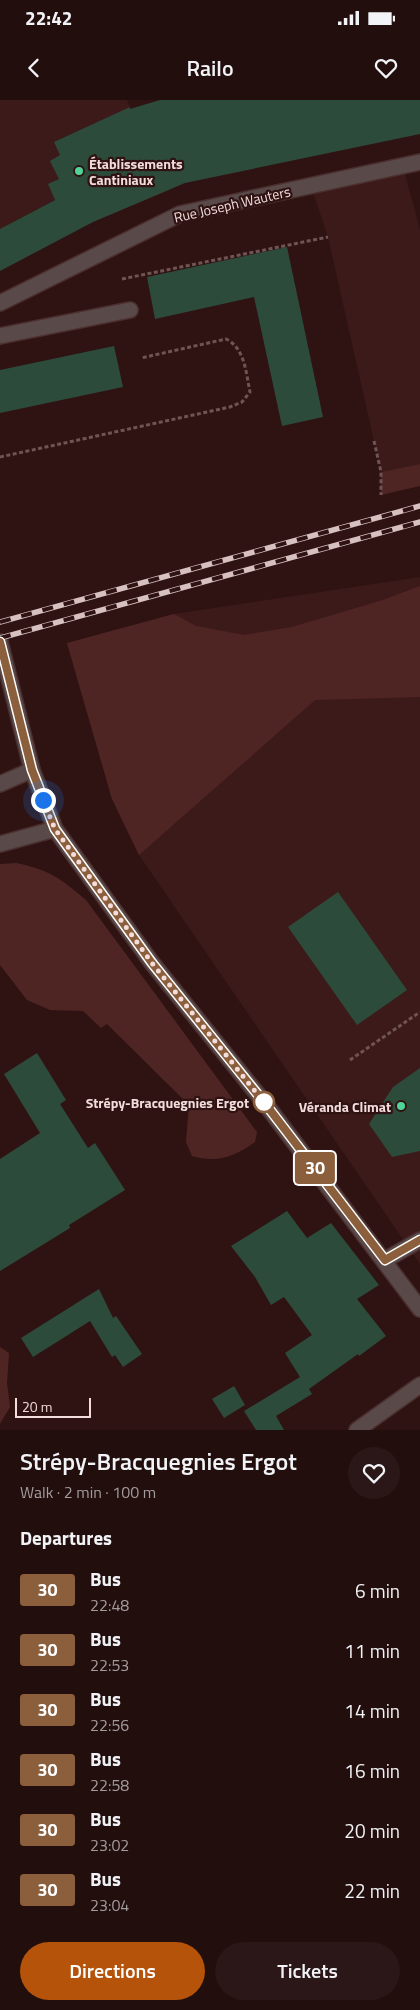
<!DOCTYPE html>
<meta charset="utf-8">
<style>
body{margin:0;font-family:"Titillium Web",sans-serif;background:#2b1717;color:#f1f3f6;height:100vh;display:flex;flex-direction:column;font-size:19px;white-space:nowrap}
*{box-sizing:border-box;margin:0}
p{font-size:16px;color:#a39c9e}
.icon{flex:none;width:28px;height:28px;fill:none;stroke:currentColor;stroke-width:2;stroke-linecap:round;stroke-linejoin:round}
.map{position:relative;height:1330px;overflow:hidden}
.details{display:flex;flex-direction:column;background:#230e0e;flex:1}
.details>*{flex:none}
.badge{padding:0 10px;border-radius:4px;font-size:18px;line-height:32px}
.scale{position:absolute;left:15px;bottom:12px;width:76px;box-sizing:border-box;padding-left:5px;border:2px solid #f2dddc;border-top:0;font-size:14px;line-height:18px;white-space:nowrap;color:#f2dddc;-webkit-text-stroke:4px #2f1312;paint-order:stroke}
.you{position:absolute;width:25px;height:25px;margin:-12px;border:4px solid #fff;border-radius:50%;background:#1a73e8;box-shadow:0 0 0 8px #1a73e833}
.map>.badge{position:absolute;translate:-50% -50%;box-shadow:0 0 0 2px #fff}
h2{padding:0 20px;font-size:19px;line-height:45px}
.round{display:grid;place-items:center;flex:none;width:52px;height:52px;border-radius:26px;background:#2b1717}
.summary{display:flex;align-items:center;justify-content:space-between;height:85px;padding:0 20px}
h1{font-size:24px;font-weight:600;line-height:38px}
.action{display:flex;gap:10px;margin-top:auto;padding:10px 20px}
.action a{flex:1;height:58px;border-radius:30px;background:#b45309;color:#fff;font-size:20px;font-weight:600;line-height:58px;text-align:center}
.action a+a{background:#2b1717;color:#f1f3f6}
ul{padding:0;list-style:none}
li{display:flex;align-items:center;gap:15px;height:60px;padding:0 20px}
li div{flex:1}
li b{display:block;font-size:19px}
li em{font-style:normal}
li .badge{min-width:55px;font-weight:700;text-align:center}
.status{display:flex;justify-content:space-between;align-items:center;height:35px;padding:0 25px;background:#230e0e;direction:ltr}
.status svg{height:14px;fill:currentColor}
header{display:flex;justify-content:space-between;align-items:center;height:65px;padding:0 20px;background:#230e0e;font-size:22px;font-weight:600}
.map>svg:first-child{display:block}
.built{fill:#3d1a1a}
.green{fill:#4f2524}
.building{fill:#2c4b3b}
.lines{fill:none;stroke-linecap:round;stroke-linejoin:round}
.minor-casing{stroke:#4a2f2e;stroke-width:18}
.tertiary-casing{stroke:#4a2f2e;stroke-width:18}
.path{stroke:#6e5554;stroke-width:3;stroke-dasharray:4 2.5;stroke-linecap:butt}
.minor{stroke:#594a49;stroke-width:15}
.tertiary{stroke:#594a49;stroke-width:15}
.rail-casing{stroke:#d7c1c0;stroke-width:5.5}
.rail{stroke:#2f1312;stroke-width:4;stroke-dasharray:11;stroke-linecap:butt}
.line-casing{stroke:#fff;stroke-width:11}
.line{stroke:#8b5e3c;stroke-width:8}
.walk{stroke:#f2dddc;stroke-width:5;stroke-dasharray:0 9}
.poi-dot{fill:#4fd399;stroke:#2f1312;stroke-width:2}
.stop-dot{fill:#fff;stroke:#8b5e3c;stroke-width:2.5}
.labels{text-anchor:middle;dominant-baseline:central;stroke-width:4.5;stroke-linejoin:round;paint-order:stroke}
.poi-label{font-size:14px;font-weight:bold;fill:#f2dddc;stroke:#2f1312;text-anchor:start}
.street-label{font-size:14px;fill:#f2dddc;stroke:#2f1312}
.stop-label{font-size:14px;font-weight:bold;fill:#f2dddc;stroke:#2f1312;text-anchor:end}
</style>
<div class="status"><b>22:42</b><svg viewBox="0 0 49 12"><path d="M0 12V9h3v3zM5 12V6h3v6zM10 12V3h3v9zM15 12V0h3v12zM26 1h20v11H26zM47 4h2v5h-2z"/></svg></div>
<header><svg class="icon" aria-label="back" viewBox="0 0 24 24"><path d="M15 5l-7 7 7 7"/></svg>Railo<svg class="icon" aria-label="heart" viewBox="0 0 24 24"><path d="M12 20l-8-8c-3-5 5-10 8-4 3-6 11-1 8 4z"/></svg></header>
<div class="map">
<svg width="420" height="1330" viewBox="0 0 420 1330">
<rect width="100%" height="100%" fill="#2f1312"/>
<g class="built">
<polygon points="0,0 127,0 141,37 152,54 167,91 93,122 77,88 11,123 0,171"/>
<polygon points="403,66 420,130 420,364 381,372 328,137 311,86"/>
<polygon points="420,477 420,1164 139,755 112,699 67,543 174,514"/>
</g>
<g class="green">
<polygon points="420,364 420,386 381,395 381,372"/>
<polygon points="420,486 420,597 315,600 139,755 112,699 67,543 174,514 196,526 244,535 292,527 383,500"/>
<path d="M 16,763 C 50,770 60,778 86,800 L 257,1032 L 255,1042 C 235,1057 216,1063 192,1056 L 186,1042 L 189,1005 L 107,924 L 101,928 L 83,911 L 50,910 L 27,900 L 0,865 L 0,764 Z"/>
<polygon points="0,1247 9,1253 7,1283 10,1307 0,1324"/>
</g>
<g class="building">
<polygon points="160,0 420,0 420,34 185,83 93,122 0,171 0,129 55,100 48,84 59,79 50,61 60,55 54,42 130,7 130,9"/>
<polygon points="287,147 323,317 282,326 254,197 155,219 147,177"/>
<polygon points="114,246 123,287 0,313 0,270"/>
<polygon points="338,792 407,890 357,925 288,827"/>
<polygon points="37,953 66,1000 60,1004 88,1048 95,1043 125,1090 69,1125 70,1128 0,1171 0,1059 40,1033 4,974"/>
<polygon points="420,968 420,1051 392,1057 369,1024 393,987"/>
<polygon points="287,1111 307,1138 331,1123 379,1185 357,1199 386,1236 359,1256 358,1254 309,1289 312,1294 276,1316 284,1330 256,1330 244,1311 300,1277 285,1253 312,1235 284,1197 271,1205 255,1177 231,1146"/>
<polygon points="99,1189 113,1218 116,1216 142,1254 123,1267 115,1255 112,1257 90,1221 33,1257 21,1238"/>
<polygon points="234,1286 245,1305 224,1318 212,1299"/>
</g>
<g class="lines">
<g class="minor-casing">
<g id="minor">
<polyline points="0,236 130,210"/>
<polyline points="385,1160 420,1140"/>
<polyline points="357,1330 420,1285"/>
</g>
</g>
<g class="tertiary-casing">
<g id="tertiary">
<polyline points="0,203 180,114 420,62"/>
<polyline points="0,542 32,670 55,729 152,863 267,1006 420,1209"/>
<polyline points="0,684 32,670"/>
<polyline points="0,744 55,729"/>
</g>
</g>
<g class="path">
<polyline points="122,179 328,137"/>
<polyline points="374,341 381,372 381,395"/>
<path d="M 0,357 L 230,307 L 242,302 L 250,292 C 246,273 245,248 226,239 L 141,258"/>
<polyline points="350,960 420,912"/>
</g>
<use href="#minor" class="minor"/>
<use href="#tertiary" class="tertiary"/>
<g class="rail-casing">
<g id="rail">
<polyline points="0,522 420,406"/>
<polyline points="0,538 420,422"/>
</g>
</g>
<use href="#rail" class="rail"/>
</g>
<g class="lines">
<g class="line-casing">
<polyline id="line" points="0,542 32,670 55,729 152,863 267,1006 385,1160 420,1140"/>
</g>
<use href="#line" class="line"/>
<polyline class="walk" points="43,700 55,729 152,863 267,1006 264,1002"/>
</g>
<g class="poi-dot">
<circle cx="79" cy="71" r="5"/>
<circle cx="401" cy="1006" r="5"/>
</g>
<circle class="stop-dot" cx="264" cy="1002" r="10"/>
<g class="labels">
<g class="poi-label">
<text x="89" y="63">Établissements<tspan x="89" dy="16">Cantiniaux</tspan></text>
<text x="391" y="1006" text-anchor="end">Véranda Climat</text>
</g>
<g class="street-label">
<text transform="translate(232 104) rotate(-13)">Rue Joseph Wauters</text>
</g>
<g class="stop-label">
<text x="249" y="1002">Strépy-Bracquegnies Ergot</text>
</g>
</g>
</svg>
<div class="scale">20 m</div>
<div class="you" style="left:43px;top:700px"></div>
<b class="badge" style="left:315px;top:1068px;background:#8b5e3c;color:#fff">30</b>
</div>
<section class="details">
<div class="summary"><div><h1>Strépy-Bracquegnies Ergot</h1><p>Walk · 2 min · 100 m</p></div><a class="round"><svg class="icon" aria-label="heart" viewBox="0 0 24 24"><path d="M12 20l-8-8c-3-5 5-10 8-4 3-6 11-1 8 4z"/></svg></a></div>
<h2>Departures</h2>
<ul>
<li><span class="badge" style="background:#8b5e3c;color:#fff">30</span><div><b>Bus</b><p>22:48</p></div><em>6 min</em></li>
<li><span class="badge" style="background:#8b5e3c;color:#fff">30</span><div><b>Bus</b><p>22:53</p></div><em>11 min</em></li>
<li><span class="badge" style="background:#8b5e3c;color:#fff">30</span><div><b>Bus</b><p>22:56</p></div><em>14 min</em></li>
<li><span class="badge" style="background:#8b5e3c;color:#fff">30</span><div><b>Bus</b><p>22:58</p></div><em>16 min</em></li>
<li><span class="badge" style="background:#8b5e3c;color:#fff">30</span><div><b>Bus</b><p>23:02</p></div><em>20 min</em></li>
<li><span class="badge" style="background:#8b5e3c;color:#fff">30</span><div><b>Bus</b><p>23:04</p></div><em>22 min</em></li>
</ul>
<div class="action"><a>Directions</a><a>Tickets</a></div>
</section>
